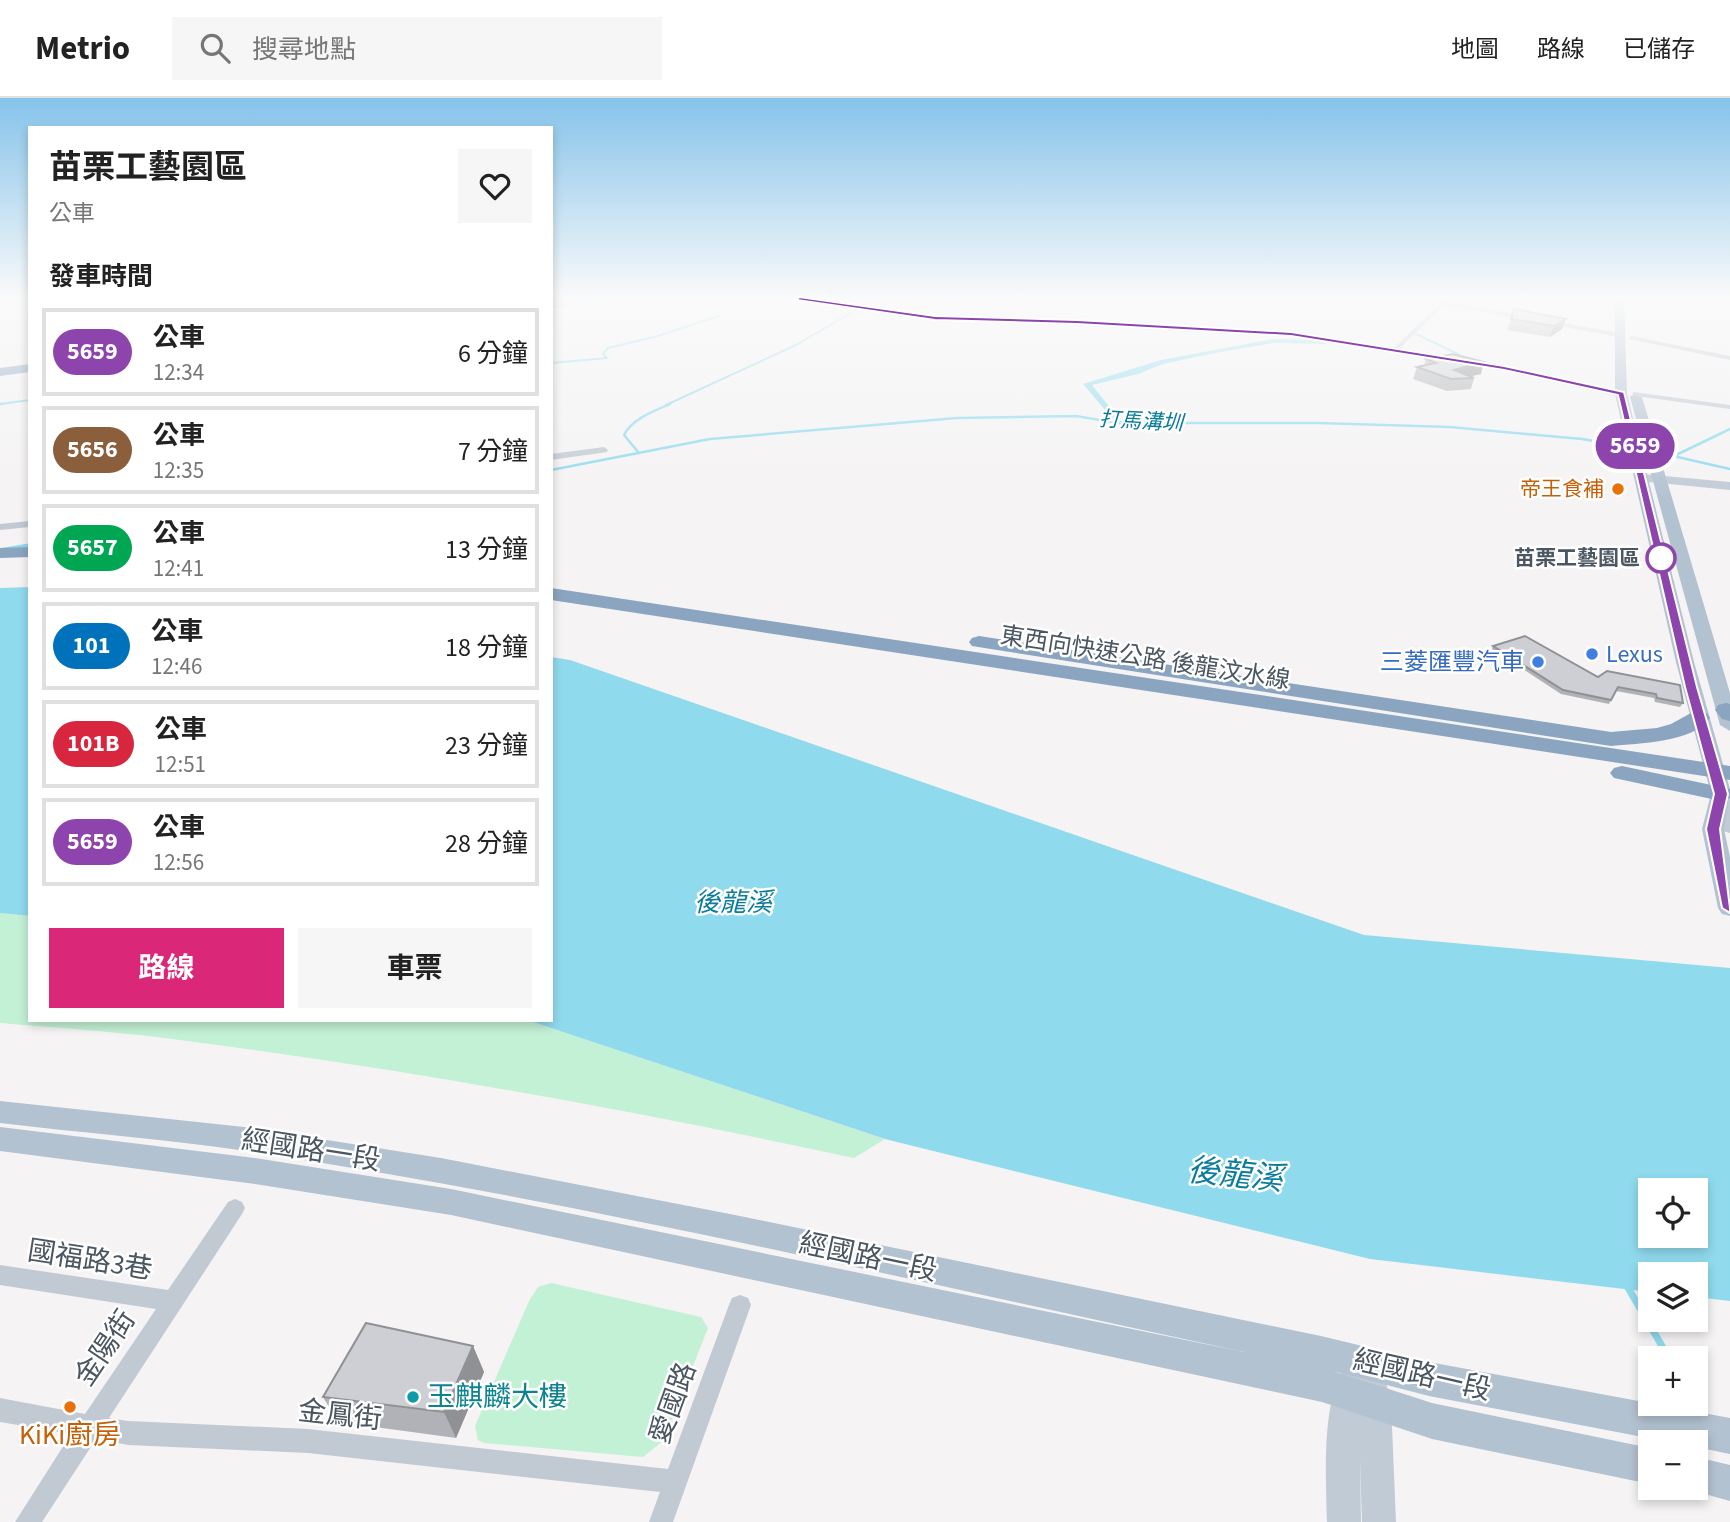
<!DOCTYPE html>
<html lang="zh-TW">
<meta charset="utf-8">
<style>
body{margin:0;font-family:"Source Sans 3","Noto Sans TC",sans-serif;background:#f6f6f6;color:#222;height:100vh;display:flex;flex-direction:column;font-size:26px;white-space:nowrap}
*{box-sizing:border-box;margin:0}
p{font-size:23px;color:#767676}
.icon{flex:none;width:38px;height:38px;fill:none;stroke:currentColor;stroke-width:2;stroke-linecap:round;stroke-linejoin:round}
.map{position:relative;flex:1;overflow:hidden}
.side{position:absolute;left:28px;top:28px;width:525px;height:896px;display:flex;flex-direction:column;background:#fff;border-radius:0px;box-shadow:0 4px 10px #0003}
.side>*{flex:none}
.badge{padding:0 14px;border-radius:23px;font-size:24px;line-height:46px}
.fabs{position:absolute;left:1638px;top:1080px;display:grid;gap:14px}
.fabs a{display:grid;place-items:center;width:70px;height:70px;border-radius:0px;background:#fff;box-shadow:0 4px 10px #0003;font-size:35px}
.map>.badge{position:absolute;translate:-50% -50%;box-shadow:0 0 0 4px #fff}
h2{padding:0 21px;font-size:26px;line-height:63px}
.round{display:grid;place-items:center;flex:none;width:74px;height:74px;border-radius:0px;background:#f6f6f6}
.headline{display:flex;align-items:center;justify-content:space-between;height:119px;padding:0 21px}
h1{font-size:33px;font-weight:700;line-height:52px}
.action{display:flex;gap:14px;margin-top:auto;padding:14px 21px}
.action a{flex:1;height:80px;border-radius:0px;background:#db2777;color:#fff;font-size:28px;font-weight:700;line-height:80px;text-align:center}
.action a+a{background:#f6f6f6;color:#222}
ul{padding:0;list-style:none}
li{display:flex;align-items:center;gap:21px;height:88px;margin:0 14px 10px;padding:0 7px;border:4px solid #e0e0e0;border-radius:0px}
li div{flex:1}
li b{display:block;font-size:26px}
li em{font-style:normal}
li .badge{min-width:77px;font-weight:700;text-align:center}
header{display:flex;align-items:center;gap:42px;box-sizing:border-box;height:98px;padding:0 35px;background:#fff;border-bottom:2px solid #e0e0e0}
header strong{font-size:33px}
nav{display:flex;gap:38px;margin-inline-start:auto;font-size:24px}
.search{width:490px;height:63px;background:#f6f6f6;display:flex;align-items:center;gap:18px;box-sizing:border-box;padding:0 24px;border-radius:0px;color:#767676;font-size:26px}
.map>svg:first-child{display:block}
.green{fill:#c3f1d5}
.water{fill:#90daee;fill-rule:evenodd}
.lines{fill:none;stroke-linecap:round;stroke-linejoin:round}
.stream-far3{stroke:#90daee;stroke-width:2}
.stream-far2{stroke:#90daee;stroke-width:2.5}
.stream-far1{stroke:#90daee;stroke-width:3.5}
.stream{stroke:#90daee;stroke-width:7}
.canal{fill:#90daee;fill-rule:evenodd}
.street{fill:#c1cad2;fill-rule:evenodd}
.secondary{fill:#c1cbd6;fill-rule:evenodd}
.primary{fill:#b3c2d1;fill-rule:evenodd}
.highway{fill:#8ba5c1;fill-rule:evenodd}
.wall{fill:#b0b2b7}
.shaded-wall{fill:#909195}
.building{fill:#cdcfd5;stroke:#909195;stroke-width:2}
.line{fill:#8e44ad;stroke:#fff;stroke-width:2}
.food-dot{fill:#e8710a;stroke:#fff;stroke-width:2.5}
.stop-dot{fill:#fff;stroke:#8e44ad;stroke-width:3.5}
.shop-dot{fill:#3f7fe0;stroke:#fff;stroke-width:2.5}
.culture-dot{fill:#0f9aa8;stroke:#fff;stroke-width:2.5}
.labels{text-anchor:middle;dominant-baseline:central;stroke-width:5;stroke-linejoin:round;paint-order:stroke}
.far-water-label{font-size:21px;font-style:italic;fill:#0c7c9b;stroke:#fff}
.far-food-label{font-size:21px;fill:#c56008;stroke:#fff;text-anchor:end}
.far-stop-label{font-size:21px;font-weight:bold;fill:#4a5661;stroke:#fff;text-anchor:end}
.shop-label{font-size:24px;fill:#366cbe;stroke:#fff;text-anchor:start}
.street-label{font-size:24px;fill:#4a5661;stroke:#fff}
.water-label{font-size:26px;font-style:italic;fill:#0c7c9b;stroke:#fff}
.near-street-label{font-size:28px;fill:#4a5661;stroke:#fff}
.near-culture-label{font-size:28px;fill:#0d838f;stroke:#fff;text-anchor:start}
.near-food-label{font-size:28px;fill:#c56008;stroke:#fff}
.near-water-label{font-size:32px;font-style:italic;fill:#0c7c9b;stroke:#fff}
</style>
<header>
<strong>Metrio</strong>
<div class="search"><svg class="icon" aria-label="search" viewBox="0 0 24 24"><circle cx="10" cy="10" r="6"/><path d="M15 15l6 6"/></svg>搜尋地點</div>
<nav><a>地圖</a><a>路線</a><a>已儲存</a></nav>
</header>
<div class="map">
<svg width="1730" height="1424" viewBox="0 0 1730 1424">
<rect width="100%" height="100%" fill="#f5f3f3"/>
<g class="green">
<path d="M 0,815 L 30,818 L 30,922 L 527,922 L 885,1041 L 854,1060 C 626,1011 396,969 164,940 C 110,933 55,930 0,925 Z"/>
<polygon points="551,1185 701,1219 708,1230 664,1342 643,1359 484,1345 478,1342 475,1328 529,1203 538,1189"/>
</g>
<g class="water">
<polygon points="30,489 30,818 0,815 0,490"/>
<path d="M 551,559 L 570,562 L 1364,837 L 1730,870 L 1730,1203 L 1696,1199 L 1696,1176 L 1650,1176 L 1650,1194 L 1370,1161 L 885,1041 L 527,922 L 551,922 ZM 1650,1092 L 1696,1092 L 1696,1138 L 1650,1138 Z"/>
</g>
<g class="lines">
<g class="stream-far3">
<polyline points="551,209 616,201"/>
<polyline points="1416,236 1460,257 1460,262"/>
<polyline points="551,265 607,260 603,256 608,250 658,238 719,218"/>
<polyline points="0,306 30,302"/>
<polyline points="666,307 796,247 875,201"/>
</g>
<g class="stream-far2">
<polyline points="0,306 3,306"/>
<polyline points="1656,354 1730,371"/>
<path d="M 639,355 L 624,337 C 632,321 654,313 670,306"/>
<polyline points="1674,358 1730,331"/>
<polyline points="551,372 710,341 957,320 1076,318 1118,325 1318,325 1450,329 1582,341 1647,352"/>
</g>
<polyline class="stream-far1" points="0,452 30,447"/>
<polyline class="stream" points="1627,1188 1669,1260"/>
<polygon class="canal" points="1274,241 1325,242 1328,244 1325,246 1274,245 1215,255 1163,266 1138,276 1092,287 1122,325 1118,327 1083,286 1161,262"/>
<g class="street">
<polygon points="1443,203 1619,235 1622,237 1619,239 1444,207 1396,254 1392,254 1392,252"/>
<polygon points="1631,238 1730,258 1730,262 1629,241"/>
<polygon points="1633,294 1730,307 1730,311 1636,298 1633,298"/>
<polygon points="604,349 608,352 607,354 551,362 551,356"/>
<polygon points="30,423 30,429 0,432 0,426"/>
<polygon points="235,1101 242,1104 245,1110 242,1116 109,1320 128,1323 308,1331 668,1371 729,1207 732,1200 740,1197 748,1200 751,1207 673,1424 649,1424 660,1394 308,1355 128,1347 96,1341 42,1424 15,1424 71,1336 0,1324 0,1300 85,1316 156,1211 0,1187 0,1167 168,1192 228,1104"/>
</g>
<g class="secondary">
<polygon points="796,201 817,201 935,217 1050,220 1291,233 1504,267 1626,296 1621,299 1504,273 1291,239 1050,226 935,223"/>
<polygon points="1643,376 1730,384 1730,392 1639,383 1637,380"/>
<polygon points="1721,690 1730,695 1730,735 1723,733 1720,729 1712,696"/>
<path d="M 1367,1250 L 1378,1254 L 1391,1304 L 1396,1424 L 1362,1424 L 1360,1361 L 1361,1424 L 1327,1424 C 1327,1378 1316,1271 1367,1250 Z"/>
</g>
<g class="primary">
<polygon points="1615,201 1624,201 1627,296 1694,564 1730,691 1724,731 1730,759 1730,818 1722,816 1718,810 1702,731 1711,696 1676,564 1615,296"/>
<polygon points="1632,297 1642,299 1730,595 1730,633 1720,627 1630,299"/>
<path d="M 0,1003 L 244,1029 L 441,1060 L 735,1117 L 1321,1238 L 1429,1264 L 1730,1320 L 1730,1356 L 1696,1349 L 1696,1344 L 1669,1344 L 1429,1298 L 1333,1273 L 1432,1305 L 1650,1350 L 1650,1386 L 1432,1341 L 1322,1304 L 451,1117 L 255,1086 L 0,1053 L 0,1029 L 255,1060 L 451,1091 L 1244,1254 C 912,1183 581,1103 246,1053 C 165,1041 82,1035 0,1025 Z"/>
<polygon points="1696,1359 1730,1367 1730,1403 1683,1390 1696,1390"/>
</g>
<g class="highway">
<polygon points="551,201 567,201 551,205"/>
<polygon points="30,266 30,274 0,278 0,270"/>
<polygon points="30,449 30,459 0,460 0,450"/>
<polygon points="551,490 1730,668 1730,682 551,502"/>
<path d="M 979,538 L 1611,634 L 1657,630 L 1671,626 L 1691,615 L 1707,615 L 1710,620 C 1693,645 1638,645 1611,648 L 972,548 L 969,544 L 972,540 Z"/>
<polygon points="1726,605 1730,606 1730,623 1722,621 1715,612 1718,607"/>
<polygon points="1622,668 1730,691 1730,700 1721,703 1614,680 1610,675 1614,670"/>
</g>
</g>
<g class="wall">
<polygon points="1514,211 1566,221 1562,231 1550,239 1507,232"/>
<polygon points="1426,261 1481,276 1471,278 1474,280 1471,291 1447,293 1413,281 1417,269 1424,268"/>
<polygon points="1493,548 1598,579 1607,573 1683,605 1680,609 1655,604 1654,600 1616,593 1609,606 1561,596 1492,551"/>
<polygon points="473,1248 484,1274 456,1340 338,1324 323,1299"/>
</g>
<g class="shaded-wall">
<polygon points="1566,221 1562,231 1550,239 1554,228"/>
<polygon points="1484,264 1481,276 1462,280 1454,272"/>
<polygon points="473,1248 484,1274 456,1340 444,1314"/>
</g>
<g class="building">
<polygon points="1514,211 1566,221 1554,228 1511,221"/>
<polygon points="1453,256 1484,264 1454,272 1474,280 1451,281 1417,269 1436,265 1426,261"/>
<polygon points="1525,538 1598,579 1607,573 1680,587 1683,605 1657,600 1656,596 1618,589 1611,602 1563,592 1493,548"/>
<polygon points="366,1225 473,1248 444,1314 323,1299"/>
</g>
<linearGradient id="sky" x2="0" y2="1"><stop stop-color="#85c3ea"/><stop offset="0.5" stop-color="#fafafa"/><stop offset="1" stop-color="#fafafa" stop-opacity="0"/></linearGradient>
<rect width="1730" height="400" fill="url(#sky)"/>
<polygon class="line" points="799,199 935,218 1077,222 1291,234 1504,268 1624,294 1697,589 1728,696 1720,731 1730,810 1730,815 1722,810 1706,731 1714,696 1685,589 1618,297 1504,272 1291,238 1077,226 935,222 797,202"/>
<g class="food-dot">
<circle cx="1618" cy="391" r="7"/>
<circle cx="70" cy="1309" r="7"/>
</g>
<circle class="stop-dot" cx="1661" cy="460" r="14"/>
<g class="shop-dot">
<circle cx="1592" cy="556" r="7"/>
<circle cx="1538" cy="564" r="7"/>
</g>
<circle class="culture-dot" cx="413" cy="1299" r="7"/>
<g class="labels">
<g class="far-water-label">
<text transform="translate(1141 323) rotate(3)">打馬溝圳</text>
</g>
<g class="far-food-label">
<text x="1604" y="391">帝王食補</text>
</g>
<g class="far-stop-label">
<text x="1640" y="460">苗栗工藝園區</text>
</g>
<g class="shop-label">
<text x="1606" y="556">Lexus</text>
<text x="1524" y="564" text-anchor="end">三菱匯豐汽車</text>
</g>
<g class="street-label">
<text transform="translate(1145 560) rotate(9)">東西向快速公路 後龍汶水線</text>
</g>
<g class="water-label">
<text x="733" y="804">後龍溪</text>
</g>
<g class="near-street-label">
<text transform="translate(311 1052) rotate(9)">經國路一段</text>
<text transform="translate(868 1159) rotate(12)">經國路一段</text>
<text transform="translate(90 1162) rotate(9)">國福路3巷</text>
<text transform="translate(105 1250) rotate(-56)">金陽街</text>
<text transform="translate(1422 1277) rotate(13)">經國路一段</text>
<text transform="translate(673 1305) rotate(-70)">愛國路</text>
<text transform="translate(340 1317) rotate(6)">金鳳街</text>
</g>
<g class="near-culture-label">
<text x="427" y="1299">玉麒麟大樓</text>
</g>
<g class="near-food-label">
<text x="70" y="1337">KiKi廚房</text>
</g>
<g class="near-water-label">
<text transform="translate(1235 1077) rotate(6)">後龍溪</text>
</g>
</g>
</svg>
<div class="fabs">
<a><svg class="icon" aria-label="locate" viewBox="0 0 24 24"><circle cx="12" cy="12" r="6"/><path d="M12 2v4M12 18v4M2 12h4M18 12h4"/></svg></a>
<a><svg class="icon" aria-label="layers" viewBox="0 0 24 24"><path d="M12 4l9 5-9 5-9-5zM3 14l9 5 9-5"/></svg></a>
<a>+</a>
<a>−</a>
</div>
<b class="badge" style="left:1635px;top:348px;background:#8e44ad;color:#fff">5659</b>
<section class="side">
<div class="headline"><div><h1>苗栗工藝園區</h1><p>公車</p></div><a class="round"><svg class="icon" aria-label="heart" viewBox="0 0 24 24"><path d="M12 20l-8-8c-3-5 5-10 8-4 3-6 11-1 8 4z"/></svg></a></div>
<h2>發車時間</h2>
<ul>
<li><span class="badge" style="background:#8e44ad;color:#fff">5659</span><div><b>公車</b><p>12:34</p></div><em>6 分鐘</em></li>
<li><span class="badge" style="background:#8b5e3c;color:#fff">5656</span><div><b>公車</b><p>12:35</p></div><em>7 分鐘</em></li>
<li><span class="badge" style="background:#00a651;color:#fff">5657</span><div><b>公車</b><p>12:41</p></div><em>13 分鐘</em></li>
<li><span class="badge" style="background:#0072bc;color:#fff">101</span><div><b>公車</b><p>12:46</p></div><em>18 分鐘</em></li>
<li><span class="badge" style="background:#d7263d;color:#fff">101B</span><div><b>公車</b><p>12:51</p></div><em>23 分鐘</em></li>
<li><span class="badge" style="background:#8e44ad;color:#fff">5659</span><div><b>公車</b><p>12:56</p></div><em>28 分鐘</em></li>
</ul>
<div class="action"><a>路線</a><a>車票</a></div>
</section>
</div>
